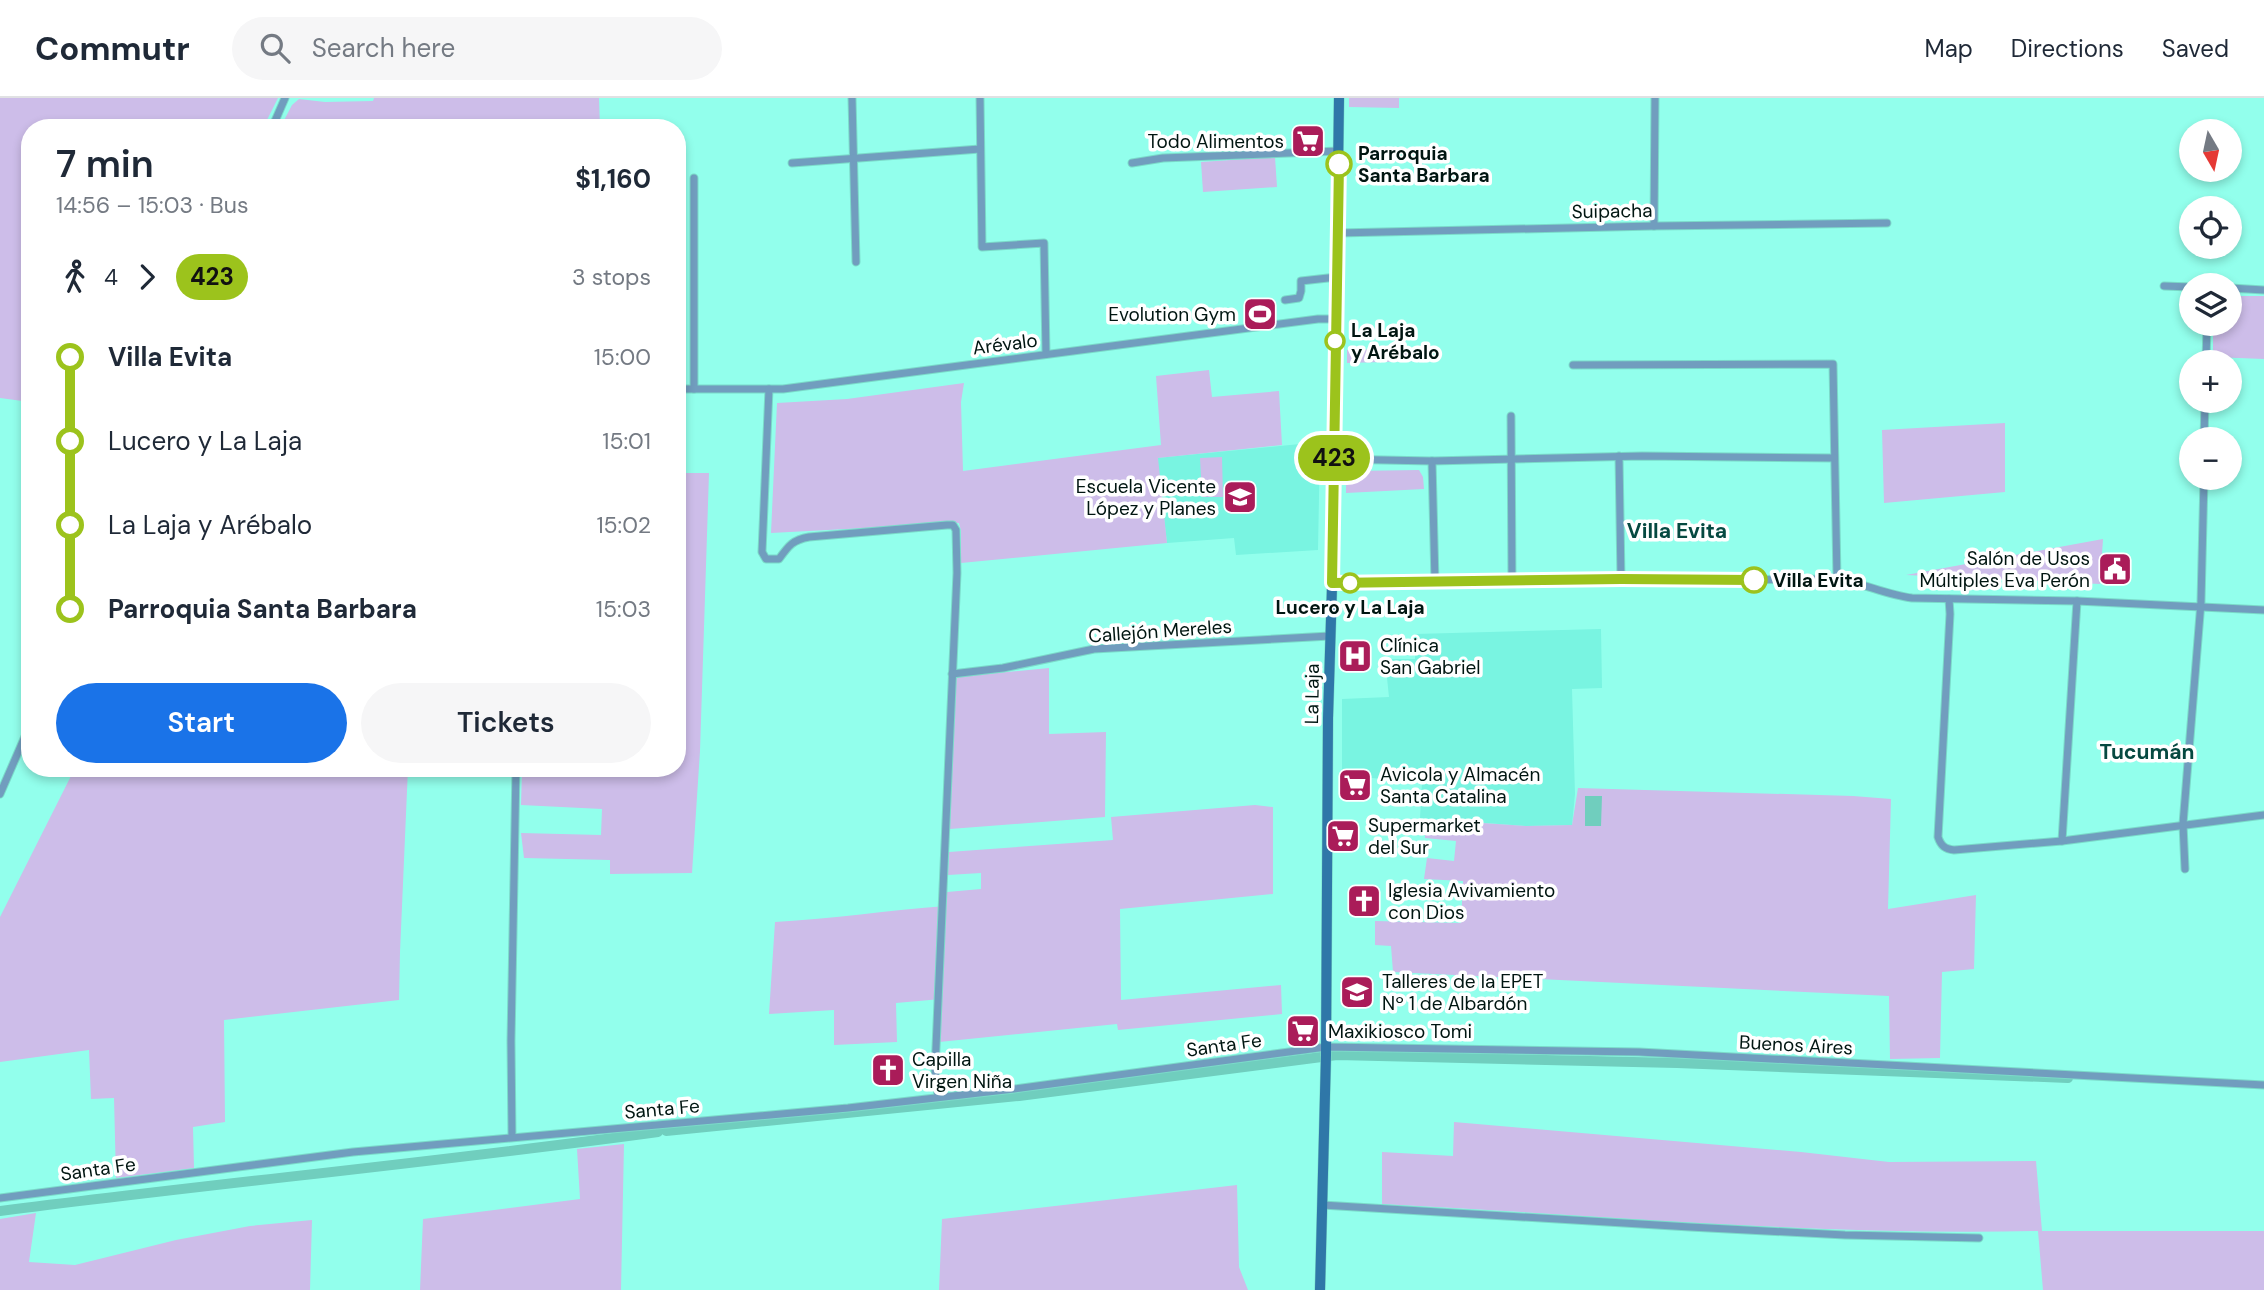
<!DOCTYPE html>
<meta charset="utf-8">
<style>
body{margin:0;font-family:"DM Sans",sans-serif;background:#f6f6f7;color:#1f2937;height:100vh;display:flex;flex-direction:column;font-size:26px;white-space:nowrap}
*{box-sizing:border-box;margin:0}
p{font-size:23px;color:#747a83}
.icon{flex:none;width:38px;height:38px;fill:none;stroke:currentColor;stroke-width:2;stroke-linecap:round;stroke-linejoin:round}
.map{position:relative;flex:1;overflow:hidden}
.details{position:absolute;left:21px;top:21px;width:665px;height:658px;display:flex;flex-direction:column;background:#fff;border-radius:28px;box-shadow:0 4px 10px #0003}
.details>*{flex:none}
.badge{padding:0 14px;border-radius:23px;font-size:24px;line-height:46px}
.needle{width:46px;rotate:171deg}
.controls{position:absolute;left:2179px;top:21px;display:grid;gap:14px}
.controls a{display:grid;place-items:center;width:63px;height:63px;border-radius:50%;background:#fff;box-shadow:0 4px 10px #0003;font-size:35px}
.map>.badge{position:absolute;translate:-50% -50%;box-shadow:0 0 0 4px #fff}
.legs{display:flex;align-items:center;gap:10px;height:77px;padding:0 35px;font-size:23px}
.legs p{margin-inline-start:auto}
.head{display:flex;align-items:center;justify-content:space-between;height:119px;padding:0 35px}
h1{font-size:38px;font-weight:600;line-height:52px}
.button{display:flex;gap:14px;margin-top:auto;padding:14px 35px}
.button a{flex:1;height:80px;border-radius:42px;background:#1a73e8;color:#fff;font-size:28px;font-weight:600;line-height:80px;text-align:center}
.button a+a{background:#f6f6f7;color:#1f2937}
ul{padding:0 35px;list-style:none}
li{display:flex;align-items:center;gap:24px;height:84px;font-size:26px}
li i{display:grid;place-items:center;width:10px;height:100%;margin:0 9px;background:currentColor}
li i::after{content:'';width:18px;height:18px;margin:-9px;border:5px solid;border-radius:50%;background:#fff}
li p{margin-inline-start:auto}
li:first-child i{background:linear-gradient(#0000 50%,currentColor 0)}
li:last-child i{background:linear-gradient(currentColor 50%,#0000 0)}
header{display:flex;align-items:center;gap:42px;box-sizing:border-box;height:98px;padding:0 35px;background:#fff;border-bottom:2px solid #e0e1e3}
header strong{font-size:33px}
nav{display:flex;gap:38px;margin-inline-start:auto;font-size:24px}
.search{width:490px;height:63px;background:#f6f6f7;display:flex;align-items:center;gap:18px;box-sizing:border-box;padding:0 24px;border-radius:38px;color:#747a83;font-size:26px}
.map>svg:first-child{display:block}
.built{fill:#79f4e1}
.green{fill:#cdbde9}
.water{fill:#70cebe}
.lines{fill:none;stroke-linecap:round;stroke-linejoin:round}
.canal{stroke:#70cebe;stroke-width:10}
.street-casing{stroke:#7bdac9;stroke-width:9}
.secondary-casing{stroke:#7bdac9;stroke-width:11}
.street{stroke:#719dbe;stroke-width:7}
.secondary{stroke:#2f77a8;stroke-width:10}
.line-1-casing{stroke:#fff;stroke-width:16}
.line-1{stroke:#9cc31c;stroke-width:10}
.stop-1-dot{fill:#fff;stroke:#9cc31c;stroke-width:3.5}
.labels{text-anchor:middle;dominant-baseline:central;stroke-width:7;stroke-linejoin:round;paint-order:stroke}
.poi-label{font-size:19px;fill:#001511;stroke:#fff;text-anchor:start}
.stop-label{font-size:19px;font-weight:bold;fill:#001511;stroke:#fff;text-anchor:start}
.street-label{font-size:19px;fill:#001511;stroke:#fff}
.neighbourhood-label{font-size:21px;font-weight:bold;fill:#064941;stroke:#fff}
</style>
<header>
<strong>Commutr</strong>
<div class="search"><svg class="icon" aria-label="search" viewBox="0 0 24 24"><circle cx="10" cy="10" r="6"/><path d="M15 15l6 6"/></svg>Search here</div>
<nav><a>Map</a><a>Directions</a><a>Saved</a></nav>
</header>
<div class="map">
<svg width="2264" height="1192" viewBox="0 0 2264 1192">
<rect width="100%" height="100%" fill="#92ffec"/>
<g class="built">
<polygon points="1320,344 1318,452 1236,457 1234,440 1167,445 1157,360"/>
<polygon points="1601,531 1602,590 1572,591 1575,696 1572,727 1526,728 1420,720 1422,685 1342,677 1342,601 1389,599 1385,561 1415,561 1415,536"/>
</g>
<g class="green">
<polygon points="0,0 278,0 263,30 30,30 30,304 0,300"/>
<polygon points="374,0 599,0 600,30 280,30 292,7 299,1 325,4 373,3"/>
<polygon points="1349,0 1399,0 1399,10 1349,9"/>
<polygon points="1275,59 1277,89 1203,94 1201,64"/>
<polygon points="2230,198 2264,198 2264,261 2213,259 2213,226 2230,226"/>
<polygon points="1416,250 1417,263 1347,265 1347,252"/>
<polygon points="1209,272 1212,299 1279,293 1282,347 1158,360 1167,445 961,465 961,433 959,425 771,435 777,305 847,301 964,285 961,304 963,373 1161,347 1156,278"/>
<polygon points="2005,325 2005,394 1884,405 1882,332"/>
<polygon points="1222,359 1223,399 1202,399 1200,360"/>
<polygon points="1419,372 1423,379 1424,391 1346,395 1346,376 1352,373"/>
<polygon points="677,375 709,375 700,653 692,775 610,776 610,762 524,760 521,735 601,737 602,711 521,707 522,670 677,670"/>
<polygon points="2103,441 2100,486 1906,477"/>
<polygon points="1049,570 1049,636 1106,634 1105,719 950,731 954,579"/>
<polygon points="72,670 408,670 400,854 399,902 224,922 225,1024 193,1029 194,1070 116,1080 114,1000 91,1001 89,952 0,964 0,819 71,678"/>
<polygon points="1578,690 1853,698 1891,701 1888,811 1976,797 1974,871 1942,874 1940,960 1890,961 1889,898 1393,874 1391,848 1375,847 1375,823 1461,825 1463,783 1424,781 1427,760 1454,763 1456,743 1425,740 1425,721 1526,728 1572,727"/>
<path d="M 1255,707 L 1273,709 L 1273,796 L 1120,811 L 1121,902 L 1281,887 L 1282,916 L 1118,932 L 1117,926 L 939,944 L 941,901 L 896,905 L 897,944 L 834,947 L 834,912 L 769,916 L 775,824 C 832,821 889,812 946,808 L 947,794 L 981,791 L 981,775 L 948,777 L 949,754 L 1113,742 L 1111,719 Z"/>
<path d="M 1454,1024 L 1801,1054 L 1889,1064 L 2036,1063 L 2042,1133 L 2264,1133 L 2264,1192 L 2043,1192 L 2038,1133 C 1819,1138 1601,1117 1382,1106 L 1382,1054 L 1453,1058 Z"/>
<polygon points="624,1046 621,1192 420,1192 423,1121 580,1101 577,1051"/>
<polygon points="1237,1087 1239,1169 1248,1192 939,1192 942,1121"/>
<polygon points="36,1115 29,1164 75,1167 176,1142 250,1128 312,1122 310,1192 0,1192 0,1121"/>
</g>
<polygon class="water" points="1585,698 1602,698 1601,728 1585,728"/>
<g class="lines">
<g class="canal">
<polyline points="666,1033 1019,998 1337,957 1677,965 2068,980"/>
<path d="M 0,1113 C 219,1085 439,1064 658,1034"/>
</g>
<g class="street-casing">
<g id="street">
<polyline points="852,0 856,164"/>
<polyline points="980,0 982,149 1044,145 1046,256"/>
<polyline points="272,30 285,0"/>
<polyline points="792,65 980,51"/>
<polyline points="1132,65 1163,60 1339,53"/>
<polyline points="694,80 694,291"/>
<polyline points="1654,128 1655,0"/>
<polyline points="1338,135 1654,128 1887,125"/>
<polyline points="2164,188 2191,189"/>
<polyline points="2230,190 2264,192"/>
<polyline points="1285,202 1299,200 1301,193 1301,183 1337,179"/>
<polyline points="2206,264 2207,226"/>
<polyline points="1573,267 1833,266 1837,481"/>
<polyline points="677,291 783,291 1318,221 1336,221"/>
<path d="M 769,291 L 762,454 L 766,461 L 779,461 C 789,447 793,442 809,439 L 947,427 L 953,427 L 956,432 L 957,475 L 935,972 L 938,999"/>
<polyline points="1511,318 1512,484"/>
<polyline points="2204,341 2205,303"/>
<polyline points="1619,358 1621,481"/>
<polyline points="1334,361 1432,363 1642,358 1834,360"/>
<polyline points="1432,363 1435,484"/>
<path d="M 1332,485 L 1837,481 C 1863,485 1887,497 1912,500 L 2077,503 L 2264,512"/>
<path d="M 1949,501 L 1950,516 L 1938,739 C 1941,748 1945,751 1954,752 L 2062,743 L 2264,717"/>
<polyline points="952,576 1003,570 1094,551 1330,538"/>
<polyline points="0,696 30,627"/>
<polyline points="2062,743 2077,503"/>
<polyline points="2185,771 2183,726 2201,504 2204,380"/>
<polyline points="512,1039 511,943 516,670"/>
<polyline points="0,1100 353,1054 848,1010 1014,991 1326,949 1639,954 2264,987"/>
<polyline points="1322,1107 1690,1129 1845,1137 1979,1140"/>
</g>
</g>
<g class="secondary-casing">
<polyline id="secondary" points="1320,1192 1326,957 1328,620 1333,455 1339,0"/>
</g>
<use href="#street" class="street"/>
<use href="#secondary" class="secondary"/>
</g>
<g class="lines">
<g class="line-1-casing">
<polyline id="line-1" points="1339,66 1332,485 1621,481 1754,482"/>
</g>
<use href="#line-1" class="line-1"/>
</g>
<defs>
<g id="supermarket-square" transform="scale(1.75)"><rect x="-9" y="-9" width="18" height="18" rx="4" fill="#aa1c59" stroke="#fff"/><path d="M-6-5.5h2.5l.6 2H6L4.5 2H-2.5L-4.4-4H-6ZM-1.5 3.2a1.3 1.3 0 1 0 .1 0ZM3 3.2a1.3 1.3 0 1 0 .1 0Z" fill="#fff"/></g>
<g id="stadium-square" transform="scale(1.75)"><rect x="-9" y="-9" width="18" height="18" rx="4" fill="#aa1c59" stroke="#fff"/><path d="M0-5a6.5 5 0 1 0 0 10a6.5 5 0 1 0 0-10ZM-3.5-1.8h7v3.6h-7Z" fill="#fff"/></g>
<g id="school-square" transform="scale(1.75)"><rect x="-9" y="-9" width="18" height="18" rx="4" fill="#aa1c59" stroke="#fff"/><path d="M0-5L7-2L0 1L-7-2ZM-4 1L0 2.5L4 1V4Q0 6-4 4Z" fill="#fff"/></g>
<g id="civic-square" transform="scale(1.75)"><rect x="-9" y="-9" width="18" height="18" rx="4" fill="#aa1c59" stroke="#fff"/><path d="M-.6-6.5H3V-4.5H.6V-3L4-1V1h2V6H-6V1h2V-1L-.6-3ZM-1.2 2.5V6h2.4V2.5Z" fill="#fff"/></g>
<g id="hospital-square" transform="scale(1.75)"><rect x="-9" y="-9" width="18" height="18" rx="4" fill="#aa1c59" stroke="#fff"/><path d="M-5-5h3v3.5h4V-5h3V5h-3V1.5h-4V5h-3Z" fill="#fff"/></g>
<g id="church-square" transform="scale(1.75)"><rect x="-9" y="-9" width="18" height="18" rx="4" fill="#aa1c59" stroke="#fff"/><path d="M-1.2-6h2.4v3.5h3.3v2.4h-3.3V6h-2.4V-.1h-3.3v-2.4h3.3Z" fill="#fff"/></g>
</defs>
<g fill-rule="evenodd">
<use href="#supermarket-square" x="1308" y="43"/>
<use href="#stadium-square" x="1260" y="216"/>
<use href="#school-square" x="1240" y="399"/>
<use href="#civic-square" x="2115" y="471"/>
<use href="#hospital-square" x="1355" y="558"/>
<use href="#supermarket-square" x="1355" y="687"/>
<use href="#supermarket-square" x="1343" y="738"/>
<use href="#church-square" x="1364" y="803"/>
<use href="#school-square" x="1357" y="894"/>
<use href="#supermarket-square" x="1303" y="933"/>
<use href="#church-square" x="888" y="972"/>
</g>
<g class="stop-1-dot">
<circle cx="1339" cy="66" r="12"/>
<circle cx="1335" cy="243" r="9"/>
<circle cx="1754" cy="482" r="12"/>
<circle cx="1350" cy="485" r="9"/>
</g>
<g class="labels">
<g class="poi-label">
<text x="1284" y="43" text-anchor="end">Todo Alimentos</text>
<text x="1236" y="216" text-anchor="end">Evolution Gym</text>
<text x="1216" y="388" text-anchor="end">Escuela Vicente<tspan x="1216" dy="22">López y Planes</tspan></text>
<text x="2090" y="460" text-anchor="end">Salón de Usos<tspan x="2090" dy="22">Múltiples Eva Perón</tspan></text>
<text x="1380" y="547">Clínica<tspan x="1380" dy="22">San Gabriel</tspan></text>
<text x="1380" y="676">Avicola y Almacén<tspan x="1380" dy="22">Santa Catalina</tspan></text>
<text x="1368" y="727">Supermarket<tspan x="1368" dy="22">del Sur</tspan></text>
<text x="1388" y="792">Iglesia Avivamiento<tspan x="1388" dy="22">con Dios</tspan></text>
<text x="1382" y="883">Talleres de la EPET<tspan x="1382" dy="22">Nº 1 de Albardón</tspan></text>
<text x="1328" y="933">Maxikiosco Tomi</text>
<text x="912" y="961">Capilla<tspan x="912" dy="22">Virgen Niña</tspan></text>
</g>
<g class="stop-label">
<text x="1358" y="55">Parroquia<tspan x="1358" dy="22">Santa Barbara</tspan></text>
<text x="1351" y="232">La Laja<tspan x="1351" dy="22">y Arébalo</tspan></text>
<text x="1773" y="482">Villa Evita</text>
<text x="1350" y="509" text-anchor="middle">Lucero y La Laja</text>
</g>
<g class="street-label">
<text transform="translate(1612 113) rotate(-1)">Suipacha</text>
<text transform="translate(1005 246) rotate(-7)">Arévalo</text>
<text transform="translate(1160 533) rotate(-4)">Callejón Mereles</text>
<text transform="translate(1312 596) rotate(-89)">La Laja</text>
<text transform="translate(1224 947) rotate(-8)">Santa Fe</text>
<text transform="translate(1796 947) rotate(3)">Buenos Aires</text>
<text transform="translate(662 1011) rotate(-5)">Santa Fe</text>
<text transform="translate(98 1071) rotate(-8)">Santa Fe</text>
</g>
<g class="neighbourhood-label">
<text x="1677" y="433">Villa Evita</text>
<text x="2147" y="654">Tucumán</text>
</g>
</g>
</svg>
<div class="controls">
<a><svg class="needle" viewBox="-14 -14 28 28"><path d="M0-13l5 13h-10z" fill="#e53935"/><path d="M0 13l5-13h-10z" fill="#747a83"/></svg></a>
<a><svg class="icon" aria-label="locate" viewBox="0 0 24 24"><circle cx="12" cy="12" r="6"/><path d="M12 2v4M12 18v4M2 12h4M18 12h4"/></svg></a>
<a><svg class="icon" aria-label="layers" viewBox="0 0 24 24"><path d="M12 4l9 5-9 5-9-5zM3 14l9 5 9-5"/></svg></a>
<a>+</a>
<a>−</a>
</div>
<b class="badge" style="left:1334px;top:360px;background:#9cc31c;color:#111">423</b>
<section class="details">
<div class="head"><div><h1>7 min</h1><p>14:56 – 15:03 · Bus</p></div><b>$1,160</b></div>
<div class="legs"><svg class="icon" aria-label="walk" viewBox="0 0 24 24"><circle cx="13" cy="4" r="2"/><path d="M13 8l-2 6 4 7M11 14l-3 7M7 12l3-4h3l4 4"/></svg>4<svg class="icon" aria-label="forward" viewBox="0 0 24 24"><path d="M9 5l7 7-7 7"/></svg><b class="badge" style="background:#9cc31c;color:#111">423</b><p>3 stops</p></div>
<ul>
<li><i style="color:#9cc31c"></i><b>Villa Evita</b><p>15:00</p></li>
<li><i style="color:#9cc31c"></i><span>Lucero y La Laja</span><p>15:01</p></li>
<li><i style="color:#9cc31c"></i><span>La Laja y Arébalo</span><p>15:02</p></li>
<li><i style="color:#9cc31c"></i><b>Parroquia Santa Barbara</b><p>15:03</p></li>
</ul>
<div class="button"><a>Start</a><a>Tickets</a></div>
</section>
</div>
